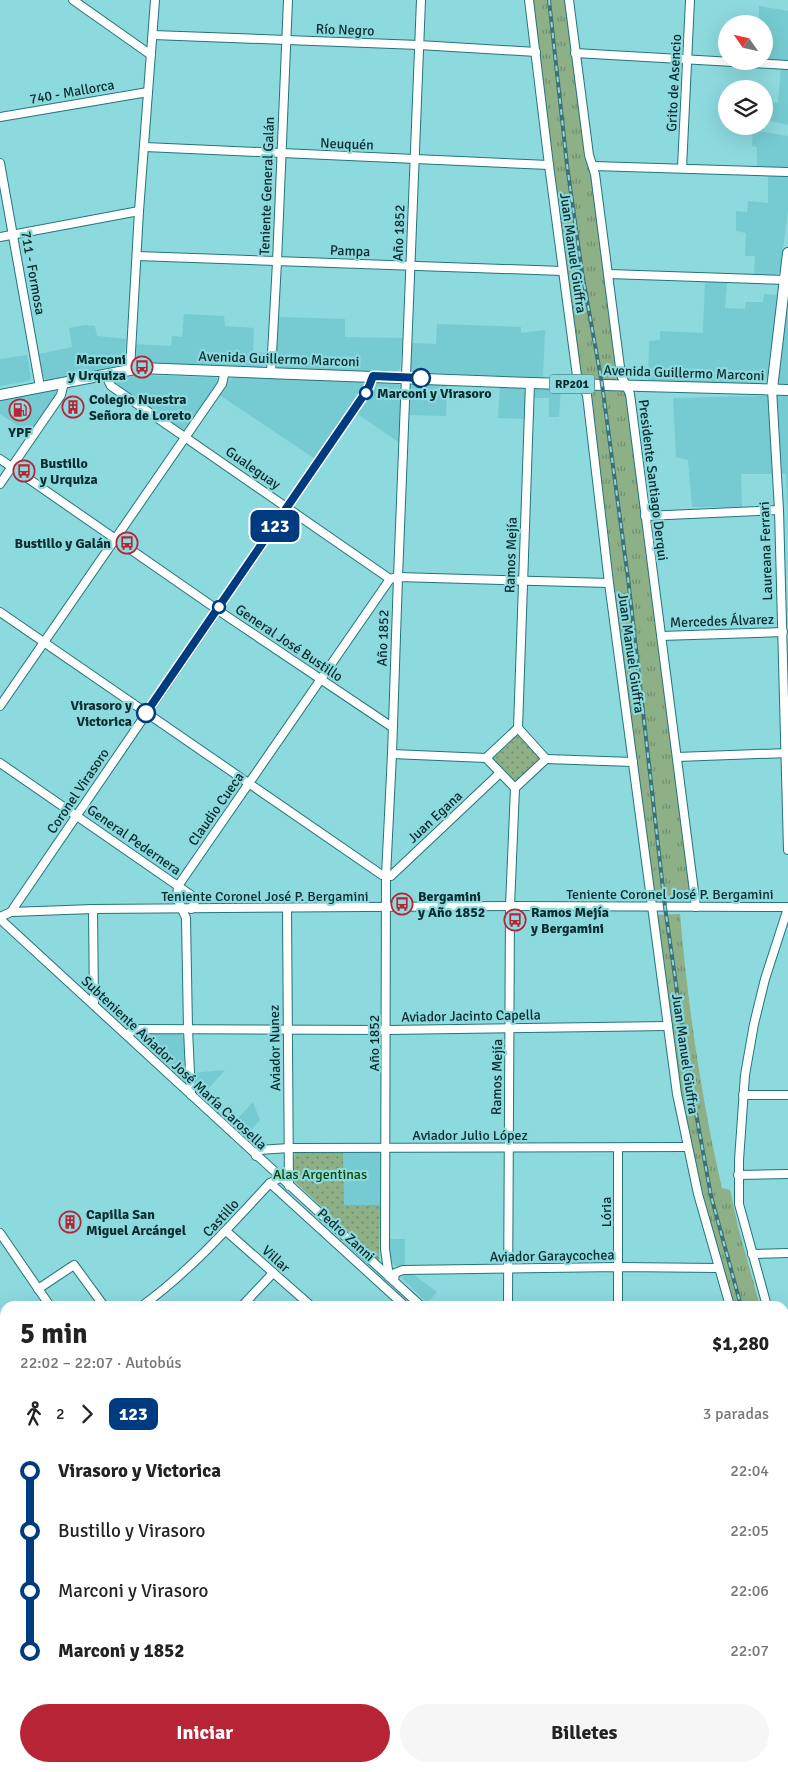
<!DOCTYPE html>
<html lang="es">
<meta charset="utf-8">
<style>
body{margin:0;font-family:Signika,sans-serif;background:#f6f6f6;color:#222;height:100vh;display:flex;flex-direction:column;font-size:19px;white-space:nowrap}
*{box-sizing:border-box;margin:0}
p{font-size:16px;color:#767676}
.icon{flex:none;width:28px;height:28px;fill:none;stroke:currentColor;stroke-width:2;stroke-linecap:round;stroke-linejoin:round}
.map{position:relative;flex:1;overflow:hidden}
.sheet{position:absolute;left:0px;top:1301px;width:789px;height:471px;display:flex;flex-direction:column;background:#fff;border-radius:15px 15px 0 0;box-shadow:0 5px 20px #0002}
.sheet>*{flex:none}
.badge{padding:0 10px;border-radius:8px;font-size:18px;line-height:32px}
.needle{width:32px;rotate:304deg}
.buttons{position:absolute;left:718px;top:15px;display:grid;gap:10px}
.buttons a{display:grid;place-items:center;width:55px;height:55px;border-radius:50%;background:#fff;box-shadow:0 5px 20px #0002;font-size:25px}
.map>.badge{position:absolute;translate:-50% -50%;box-shadow:0 0 0 2px #fff}
.legs{display:flex;align-items:center;gap:8px;height:55px;padding:0 20px;font-size:16px}
.legs p{margin-inline-start:auto}
.head{display:flex;align-items:center;justify-content:space-between;height:85px;padding:0 20px}
h1{font-size:28px;font-weight:700;line-height:38px}
.button{display:flex;gap:10px;margin-top:auto;padding:10px 20px}
.button a{flex:1;height:58px;border-radius:30px;background:#b62435;color:#fff;font-size:20px;font-weight:700;line-height:58px;text-align:center}
.button a+a{background:#f6f6f6;color:#222}
ul{padding:0 20px;list-style:none}
li{display:flex;align-items:center;gap:18px;height:60px;font-size:19px}
li i{display:grid;place-items:center;width:8px;height:100%;margin:0 6px;background:currentColor}
li i::after{content:'';width:12px;height:12px;margin:-6px;border:4px solid;border-radius:50%;background:#fff}
li p{margin-inline-start:auto}
li:first-child i{background:linear-gradient(#0000 50%,currentColor 0)}
li:last-child i{background:linear-gradient(currentColor 50%,#0000 0)}
.map>svg:first-child{display:block}
.built{fill:#75cbd1}
.grass{fill:url(#grass-tufts)}
.park{fill:url(#park-dots)}
.lines{fill:none;stroke-linecap:round;stroke-linejoin:round}
.minor-casing{stroke:#24757a;stroke-width:10}
.major-casing{stroke:#24757a;stroke-width:12}
.minor{stroke:#fff;stroke-width:8}
.major{stroke:#fff;stroke-width:10}
.rail-casing{stroke:#3e7074;stroke-width:4}
.rail{stroke:#8cd9de;stroke-width:2;stroke-dasharray:5.5;stroke-linecap:butt}
.line-1-casing{stroke:#fff;stroke-width:11}
.line-1{stroke:#003b80;stroke-width:8}
.stop-1-dot{fill:#fff;stroke:#003b80;stroke-width:2.5}
.labels{text-anchor:middle;dominant-baseline:central;stroke-width:4.5;stroke-linejoin:round;paint-order:stroke}
.shield{fill:#8cd9de;stroke:#315f62;stroke-width:1}
.shield-label{font-size:12px;font-weight:bold;fill:#0a2b2d}
.street-label{font-size:14px;fill:#0a2b2d;stroke:#8cd9de}
.poi-label{font-size:14px;font-weight:bold;fill:#0a2b2d;stroke:#8cd9de;text-anchor:start}
.stop-label{font-size:14px;font-weight:bold;fill:#0a2b2d;stroke:#8cd9de;text-anchor:start}
.park-label{font-size:14px;fill:#0d4702;stroke:#8cd9de}
</style>
<div class="map">
<svg width="788" height="1772" viewBox="0 0 788 1772">
<defs>
<pattern id="grass-tufts" width="24" height="20" patternUnits="userSpaceOnUse" patternTransform="scale(1.25)"><rect width="24" height="20" fill="#8db087"/><path d="M3 7l-1-3M5 7V3M7 7l1-3M15 17l-1-3M17 17v-4M19 17l1-3" fill="none" stroke="#718f6f"/></pattern>
<pattern id="park-dots" width="8" height="8" patternUnits="userSpaceOnUse" patternTransform="scale(1.25)"><rect width="8" height="8" fill="#8db087"/><path d="M2 2h.1M6 6h.1" fill="none" stroke="#718f6f" stroke-width="1.8" stroke-linecap="round"/></pattern>
</defs>
<rect width="100%" height="100%" fill="#8cd9de"/>
<g class="built">
<polygon points="759,6 788,11 788,60 768,59 770,31 764,30 764,24 759,24"/>
<polygon points="781,68 788,68 788,125 764,120 764,100 778,103"/>
<polygon points="753,130 788,136 788,170 757,168 757,147 752,146"/>
<polygon points="768,175 788,177 788,210 780,272 774,276 754,275 755,256 745,256 746,233 736,231 736,211 747,212 748,201 768,203"/>
<polygon points="705,281 727,282 725,308 745,309 746,302 763,302 764,294 777,295 768,376 761,383 758,384 648,381 649,341 660,340 660,331 703,333"/>
<polygon points="788,289 788,386 781,385 778,381"/>
<polygon points="184,314 224,316 225,326 254,328 253,352 268,353 266,363 262,367 145,365 137,362 134,359 134,344 171,346 172,336 182,337"/>
<polygon points="278,317 345,319 345,337 403,338 400,369 394,373 279,369 276,362"/>
<polygon points="437,324 521,327 521,333 545,330 543,378 413,372 410,367 411,343 436,344"/>
<polygon points="85,325 95,326 97,336 126,339 124,361 122,366 50,380 45,379 43,376 39,354 72,347 69,328"/>
<polygon points="27,355 31,378 29,381 0,386 0,359"/>
<polygon points="138,375 213,377 217,378 218,384 187,429 180,431 114,384 116,379"/>
<polygon points="235,376 359,381 365,385 364,390 315,459 218,394 228,381"/>
<polygon points="381,381 397,382 402,388 400,443 356,413 375,384"/>
<polygon points="414,383 447,384 446,416 408,415 409,389"/>
<polygon points="500,386 521,387 524,389 526,394 525,419 498,418"/>
<polygon points="536,387 561,388 559,417 549,417 549,398 533,398 533,391"/>
<polygon points="55,389 57,394 30,434 0,414 0,398"/>
<polygon points="788,395 788,526 786,474 741,474 742,507 692,507 688,460 676,457 673,398"/>
<polygon points="179,1032 184,1038 184,1074 180,1077 135,1034 135,1033"/>
<polygon points="225,1070 201,1097 192,1089 191,1073"/>
<polygon points="253,1102 260,1120 245,1137 232,1125"/>
<polygon points="343,1151 381,1151 380,1205 343,1205"/>
<polygon points="390,1239 405,1239 405,1266 396,1266 390,1261"/>
<polygon points="413,1274 437,1292 427,1303 402,1278 405,1275"/>
<polygon points="0,1365 5,1373 5,1768 71,1768 74,1772 0,1772"/>
</g>
<g class="grass">
<polygon points="529,0 569,0 626,385 677,757 690,897 654,899 587,395 579,379"/>
<path d="M 680,914 C 688,1007 701,1097 722,1188 L 730,1190 L 738,1227 L 760,1306 L 730,1306 L 687,1147 L 656,915 Z"/>
<polygon points="784,1388 788,1403 788,1514 784,1499"/>
</g>
<g class="park">
<polygon points="518,735 541,759 515,783 492,759"/>
<polygon points="295,1151 343,1151 344,1205 380,1205 379,1261 292,1179"/>
</g>
<g class="lines">
<g class="minor-casing">
<g id="minor">
<polyline points="73,0 151,55"/>
<polyline points="529,0 549,165 577,376 587,395 609,583 677,1094 698,1194 730,1306"/>
<polyline points="569,0 589,155 595,174 621,375 630,394 696,907"/>
<polyline points="153,35 419,45 536,52"/>
<polyline points="575,53 788,65"/>
<polyline points="0,117 148,92"/>
<polyline points="145,147 549,165"/>
<polyline points="0,163 40,387"/>
<polyline points="593,166 788,172"/>
<polyline points="682,168 690,0"/>
<polyline points="0,237 139,211"/>
<polyline points="137,256 562,271"/>
<polyline points="609,274 788,280"/>
<polyline points="130,369 139,211 155,0"/>
<polyline points="271,372 277,262 288,0"/>
<polyline points="105,374 111,386 390,579"/>
<polyline points="772,389 779,510 788,850"/>
<polyline points="0,459 228,617 392,727"/>
<polyline points="0,484 61,395 64,382"/>
<polyline points="645,516 779,510"/>
<polyline points="0,612 382,875 391,876 394,873 500,773"/>
<polyline points="661,636 783,632"/>
<polyline points="0,706 222,384 225,371"/>
<polyline points="518,728 530,383"/>
<polyline points="392,754 486,758"/>
<polyline points="677,757 788,753"/>
<polyline points="546,759 633,762"/>
<polyline points="0,763 191,895 195,901 191,909"/>
<polyline points="515,788 486,758 518,728"/>
<polyline points="515,788 546,759 518,728"/>
<polyline points="93,909 94,1005"/>
<polyline points="287,909 289,1186"/>
<polyline points="11,912 93,909 510,906 788,907"/>
<polyline points="0,917 11,912 17,903 368,389 373,376"/>
<polyline points="0,919 421,1306"/>
<polyline points="127,1035 135,1029 387,1030 668,1026"/>
<polyline points="191,1095 188,1029 186,918 177,898 178,886 390,579 398,577 609,583"/>
<polyline points="743,1095 788,1095"/>
<polyline points="618,1148 618,1306"/>
<polyline points="256,1156 259,1150 289,1148 687,1147"/>
<polyline points="738,1175 788,1174"/>
<polyline points="270,1183 405,1306"/>
<polyline points="226,1231 311,1306"/>
<polyline points="0,1233 50,1306"/>
<polyline points="752,1254 788,1253"/>
<polyline points="389,1277 385,1249 386,876 392,754 398,577 421,0"/>
<polyline points="394,1281 395,1273 403,1270 619,1267 718,1268"/>
<polyline points="38,1289 74,1265 104,1306"/>
<path d="M 142,1306 C 190,1271 229,1227 270,1183 L 280,1178"/>
<polyline points="242,1306 273,1273"/>
<polyline points="508,1306 510,906 515,788"/>
<polyline points="767,1306 739,1204 739,1160 745,1075 754,1024 765,979 788,908"/>
<polyline points="784,1331 788,1331"/>
<polyline points="784,1369 788,1384"/>
<polyline points="784,1499 788,1515"/>
<polyline points="784,1602 788,1602"/>
<polyline points="362,1768 365,1772"/>
</g>
</g>
<g class="major-casing">
<g id="major">
<polyline points="772,389 788,253"/>
<polyline points="0,395 140,368 530,383 788,390"/>
</g>
</g>
<use href="#minor" class="minor"/>
<use href="#major" class="major"/>
<g class="rail-casing">
<g id="rail">
<polyline points="549,0 567,165 582,272 602,384 628,578 665,907 688,1069 711,1196 741,1306"/>
<polyline points="784,1460 788,1476"/>
</g>
</g>
<use href="#rail" class="rail"/>
</g>
<g class="lines">
<g class="line-1-casing">
<polyline id="line-1" points="146,713 368,389 373,376 421,378"/>
</g>
<use href="#line-1" class="line-1"/>
</g>
<defs>
<g id="bus-ring" transform="scale(1.125)"><circle r="9.5" fill="#8cd9de" stroke="#b62435" stroke-width="1.5"/><path d="M-5-6H5V4H4V6H2V4H-2V6H-4V4H-5ZM-3.5-4V0h7V-4ZM-3.5 1.2v1.5H-2V1.2ZM2 1.2v1.5H3.5V1.2Z" fill="#b62435"/></g>
<g id="building-ring" transform="scale(1.125)"><circle r="9.5" fill="#8cd9de" stroke="#b62435" stroke-width="1.5"/><path d="M-4-6H4V6H1V3H-1V6H-4ZM-2.5-4.3h1.7v1.8h-1.7ZM.8-4.3h1.7v1.8H.8ZM-2.5-1h1.7V.8h-1.7ZM.8-1h1.7V.8H.8Z" fill="#b62435"/></g>
<g id="fuel-ring" transform="scale(1.125)"><circle r="9.5" fill="#8cd9de" stroke="#b62435" stroke-width="1.5"/><path d="M-5.5-6h7V0h2V4h1.3V-2.5L3-4.5l.8-.8L6-3V5H2.5V1h-1V6h-7ZM-4.2-4.7v3.2H.2V-4.7Z" fill="#b62435"/></g>
</defs>
<g fill-rule="evenodd">
<use href="#bus-ring" x="142" y="367"/>
<use href="#building-ring" x="73" y="407"/>
<use href="#fuel-ring" x="20" y="410"/>
<use href="#bus-ring" x="24" y="471"/>
<use href="#bus-ring" x="127" y="543"/>
<use href="#bus-ring" x="402" y="904"/>
<use href="#bus-ring" x="515" y="920"/>
<use href="#building-ring" x="70" y="1222"/>
</g>
<g class="stop-1-dot">
<circle cx="421" cy="378" r="9"/>
<circle cx="366" cy="393" r="6"/>
<circle cx="219" cy="607" r="6"/>
<circle cx="146" cy="713" r="9"/>
</g>
<g class="labels">
<rect class="shield" x="549.5" y="374.5" width="45" height="19" rx="4"/>
<g class="shield-label">
<text x="572" y="384">RP201</text>
</g>
<g class="street-label">
<text transform="translate(345 30) rotate(2)">Río Negro</text>
<text transform="translate(674 83) rotate(-87)">Grito de Asencio</text>
<text transform="translate(72 92) rotate(-10)">740 - Mallorca</text>
<text transform="translate(347 144) rotate(2)">Neuquén</text>
<text transform="translate(267 186) rotate(-88)">Teniente General Galán</text>
<text transform="translate(399 233) rotate(-88)">Año 1852</text>
<text transform="translate(350 251) rotate(2)">Pampa</text>
<text transform="translate(573 253) rotate(82)">Juan Manuel Giuffra</text>
<text transform="translate(33 273) rotate(80)">711 - Formosa</text>
<text transform="translate(279 359) rotate(2)">Avenida Guillermo Marconi</text>
<text transform="translate(684 373) rotate(2)">Avenida Guillermo Marconi</text>
<text transform="translate(253 468) rotate(35)">Gualeguay</text>
<text transform="translate(653 480) rotate(83)">Presidente Santiago Derqui</text>
<text transform="translate(766 551) rotate(-92)">Laureana Ferrari</text>
<text transform="translate(511 555) rotate(-88)">Ramos Mejía</text>
<text transform="translate(722 621) rotate(-2)">Mercedes Álvarez</text>
<text transform="translate(383 638) rotate(-88)">Año 1852</text>
<text transform="translate(289 643) rotate(34)">General José Bustillo</text>
<text transform="translate(631 653) rotate(82)">Juan Manuel Giuffra</text>
<text transform="translate(78 791) rotate(-56)">Coronel Virasoro</text>
<text transform="translate(216 809) rotate(-55)">Claudio Cueca</text>
<text transform="translate(435 817) rotate(-43)">Juan Egana</text>
<text transform="translate(134 840) rotate(35)">General Pedernera</text>
<text x="670" y="894">Teniente Coronel José P. Bergamini</text>
<text x="265" y="896">Teniente Coronel José P. Bergamini</text>
<text transform="translate(471 1016) rotate(-1)">Aviador Jacinto Capella</text>
<text transform="translate(374 1043) rotate(-90)">Año 1852</text>
<text transform="translate(275 1048) rotate(-91)">Aviador Nunez</text>
<text transform="translate(685 1054) rotate(82)">Juan Manuel Giuffra</text>
<text transform="translate(174 1063) rotate(43)">Subteniente Aviador José María Carosella</text>
<text transform="translate(497 1077) rotate(-89)">Ramos Mejía</text>
<text x="470" y="1135">Aviador Julio López</text>
<text transform="translate(606 1212) rotate(-90)">Lória</text>
<text transform="translate(221 1218) rotate(-47)">Castillo</text>
<text transform="translate(346 1235) rotate(42)">Pedro Zanni</text>
<text transform="translate(552 1256) rotate(-1)">Aviador Garaycochea</text>
<text transform="translate(276 1259) rotate(42)">Villar</text>
</g>
<g class="poi-label">
<text x="126" y="359" text-anchor="end">Marconi<tspan x="126" dy="16">y Urquiza</tspan></text>
<text x="89" y="399">Colegio Nuestra<tspan x="89" dy="16">Señora de Loreto</tspan></text>
<text x="20" y="432" text-anchor="middle">YPF</text>
<text x="40" y="463">Bustillo<tspan x="40" dy="16">y Urquiza</tspan></text>
<text x="111" y="543" text-anchor="end">Bustillo y Galán</text>
<text x="418" y="896">Bergamini<tspan x="418" dy="16">y Año 1852</tspan></text>
<text x="531" y="912">Ramos Mejía<tspan x="531" dy="16">y Bergamini</tspan></text>
<text x="86" y="1214">Capilla San<tspan x="86" dy="16">Miguel Arcángel</tspan></text>
</g>
<g class="stop-label">
<text x="377" y="393">Marconi y Virasoro</text>
<text x="132" y="705" text-anchor="end">Virasoro y<tspan x="132" dy="16">Victorica</tspan></text>
</g>
<g class="park-label">
<text x="320" y="1174">Alas Argentinas</text>
</g>
</g>
</svg>
<div class="buttons">
<a><svg class="needle" viewBox="-14 -14 28 28"><path d="M0-13l5 13h-10z" fill="#e53935"/><path d="M0 13l5-13h-10z" fill="#767676"/></svg></a>
<a><svg class="icon" aria-label="layers" viewBox="0 0 24 24"><path d="M12 4l9 5-9 5-9-5zM3 14l9 5 9-5"/></svg></a>
</div>
<b class="badge" style="left:275px;top:526px;background:#003b80;color:#fff">123</b>
<section class="sheet">
<div class="head"><div><h1>5 min</h1><p>22:02 – 22:07 · Autobús</p></div><b>$1,280</b></div>
<div class="legs"><svg class="icon" aria-label="walk" viewBox="0 0 24 24"><circle cx="13" cy="4" r="2"/><path d="M13 8l-2 6 4 7M11 14l-3 7M7 12l3-4h3l4 4"/></svg>2<svg class="icon" aria-label="forward" viewBox="0 0 24 24"><path d="M9 5l7 7-7 7"/></svg><b class="badge" style="background:#003b80;color:#fff">123</b><p>3 paradas</p></div>
<ul>
<li><i style="color:#003b80"></i><b>Virasoro y Victorica</b><p>22:04</p></li>
<li><i style="color:#003b80"></i><span>Bustillo y Virasoro</span><p>22:05</p></li>
<li><i style="color:#003b80"></i><span>Marconi y Virasoro</span><p>22:06</p></li>
<li><i style="color:#003b80"></i><b>Marconi y 1852</b><p>22:07</p></li>
</ul>
<div class="button"><a>Iniciar</a><a>Billetes</a></div>
</section>
</div>
